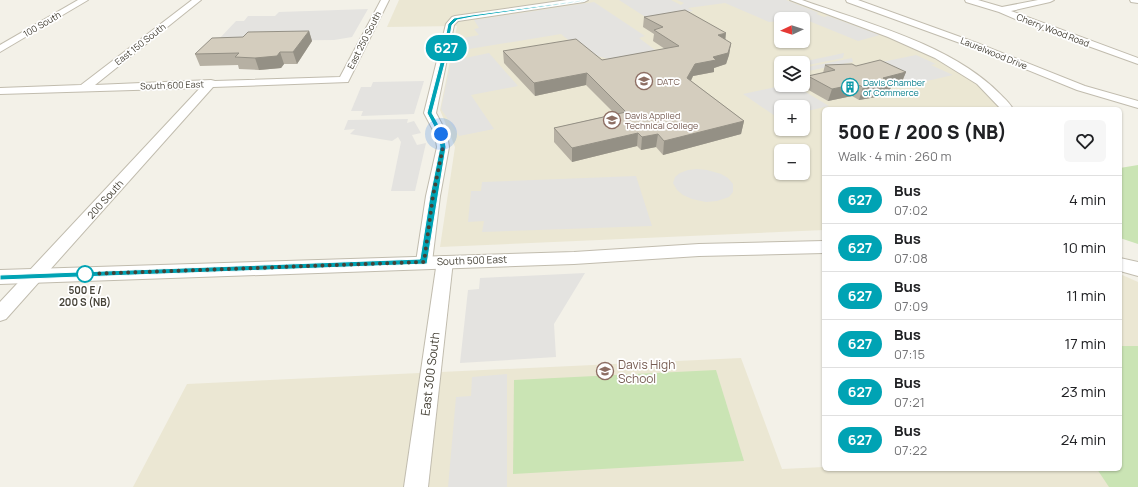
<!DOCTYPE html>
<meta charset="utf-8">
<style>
body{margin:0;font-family:Manrope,sans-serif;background:#f6f6f6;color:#202124;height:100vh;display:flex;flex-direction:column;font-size:15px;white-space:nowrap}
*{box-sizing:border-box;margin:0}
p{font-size:13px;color:#757577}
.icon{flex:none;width:22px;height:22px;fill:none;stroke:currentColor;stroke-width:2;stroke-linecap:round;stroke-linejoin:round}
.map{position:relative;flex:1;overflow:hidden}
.details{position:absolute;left:822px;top:107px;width:300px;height:364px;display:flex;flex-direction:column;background:#fff;border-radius:6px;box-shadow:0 1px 3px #0004}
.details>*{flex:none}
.badge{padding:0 8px;border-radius:13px;font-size:14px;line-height:26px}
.needle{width:26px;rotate:266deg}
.fabs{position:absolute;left:774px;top:12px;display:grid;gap:8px}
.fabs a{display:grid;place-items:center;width:36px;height:36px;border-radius:6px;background:#fff;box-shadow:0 1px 3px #0004;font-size:20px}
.you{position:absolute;width:20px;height:20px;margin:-10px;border:3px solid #fff;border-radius:50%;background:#1a73e8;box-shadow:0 0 0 6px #1a73e833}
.map>.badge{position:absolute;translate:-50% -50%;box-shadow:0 0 0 2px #fff}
.round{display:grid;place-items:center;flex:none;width:42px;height:42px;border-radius:6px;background:#f6f6f6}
.overview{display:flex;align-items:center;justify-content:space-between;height:68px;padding:0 16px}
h1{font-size:19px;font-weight:800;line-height:30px}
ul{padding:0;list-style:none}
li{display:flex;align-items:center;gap:12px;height:48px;padding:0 16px;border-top:1px solid #e0e0e0}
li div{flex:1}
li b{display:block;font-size:15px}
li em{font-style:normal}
li .badge{min-width:44px;font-weight:700;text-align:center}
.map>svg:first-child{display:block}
.education{fill:#ebe7d3;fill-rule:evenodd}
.green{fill:#cae4b4}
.parking{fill:#e4e3e0}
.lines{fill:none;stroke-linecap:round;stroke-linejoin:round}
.minor-casing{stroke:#c1bcae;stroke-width:2}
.tertiary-casing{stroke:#c1bcae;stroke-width:2}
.minor{fill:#fff;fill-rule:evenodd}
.tertiary{fill:#fff;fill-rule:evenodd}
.wall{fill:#b6b0a3}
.shaded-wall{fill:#949085}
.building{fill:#d4cdbe;stroke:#949085}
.line{fill:#00a3b4;stroke:#fff}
.walk{stroke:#464237;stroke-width:4;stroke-dasharray:0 7.2}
.stop-dot{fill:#fff;stroke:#00a3b4;stroke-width:2}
.labels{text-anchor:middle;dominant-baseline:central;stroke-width:3.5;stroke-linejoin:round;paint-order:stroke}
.far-street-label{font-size:9px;fill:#464237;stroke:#fff}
.far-education-label{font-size:9px;fill:#785e54;stroke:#fff;text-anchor:start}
.far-culture-label{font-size:9px;fill:#0d838f;stroke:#fff;text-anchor:start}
.street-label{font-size:10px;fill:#464237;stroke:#fff}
.stop-label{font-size:10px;font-weight:bold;fill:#464237;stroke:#fff}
.near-education-label{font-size:12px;fill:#785e54;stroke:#fff;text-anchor:start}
.near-street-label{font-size:12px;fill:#464237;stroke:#fff}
</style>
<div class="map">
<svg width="1138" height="487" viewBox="0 0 1138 487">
<rect width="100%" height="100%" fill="#f3f1e8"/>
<g class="education">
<path d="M 399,0 L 564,0 L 571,3 L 591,0 L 792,0 L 916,46 L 977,81 L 1005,109 L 824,109 L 824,230 L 440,247 L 455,147 L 440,110 L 457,26 L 387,27 ZM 781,19 L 803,19 L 803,41 L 781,41 ZM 781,63 L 803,63 L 803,85 L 781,85 ZM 781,107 L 803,107 L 803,129 L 781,129 ZM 781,151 L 803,151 L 803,173 L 781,173 Z"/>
<polygon points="1120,274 1138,282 1138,487 133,487 187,384 741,358 782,469 824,467 824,469 1120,469"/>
</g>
<g class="green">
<polygon points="1138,165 1138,244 1120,238 1120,168"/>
<polygon points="1120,346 1138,346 1138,487 1109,487 1097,469 1120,469"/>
<polygon points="716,370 744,461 513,474 514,380"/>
</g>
<g class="parking">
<polygon points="619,0 671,0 681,5 684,3 677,0 786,0 819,13 816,14 824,17 828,16 880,35 858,41 809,21 803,21 803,19 781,19 781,21 769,22 725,3 688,8 693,11 647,18"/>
<polygon points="594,2 645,36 639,38 662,55 619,62 583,52 561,34 469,49 462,43 467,42 463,38 479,35 474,29 479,28 474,20"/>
<polygon points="368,9 352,37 334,40 225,41 219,39 236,21 244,21 248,16 275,16 279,12"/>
<polygon points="489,53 518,86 471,95 494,129 459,136 441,109 451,61"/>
<polygon points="844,53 843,58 803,66 803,63 797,63"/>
<polygon points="916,55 936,64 931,65 953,75 914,84 872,64"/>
<polygon points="852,58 853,62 803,72 803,68"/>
<polygon points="424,81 414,114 361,116 363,111 351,111 361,87 371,87 373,82"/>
<polygon points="785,85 794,85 829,106 803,112 803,107 781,107 781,118 778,118 743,94"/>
<polygon points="408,119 407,123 414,121 421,133 412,135 417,145 426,143 415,191 391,191 401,142 398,137 392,141 350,134 355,129 344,130 348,120"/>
<polygon points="697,169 707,170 721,174 728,178 733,184 733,192 729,197 717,201 706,202 692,199 683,195 677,190 673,183 675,177 680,173 688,170"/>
<polygon points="636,176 652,226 482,232 484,221 468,222 471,191 481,191 482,182"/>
<polygon points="585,273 554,324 556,357 460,363 468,290 479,289 480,278"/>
<polygon points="507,374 507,487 448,487 456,397 471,396 472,377"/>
</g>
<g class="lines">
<g class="minor-casing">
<g id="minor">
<polygon points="78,0 88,0 0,52 0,45"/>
<polygon points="192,0 201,0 95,85 211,80 215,81 340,77 381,0 389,0 348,82 213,87 6,319 0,321 0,302 200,88 0,94 0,88 81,85"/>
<polygon points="567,0 588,0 584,2 458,21 454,25 436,113 447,134 449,147 440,196 432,262 430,266 424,267 418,266 416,262 426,196 437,147 435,134 424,113 446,24 452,17 455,16"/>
<path d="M 790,0 L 802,0 C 864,22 952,45 999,93 C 1004,98 1009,102 1013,109 L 1001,109 L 977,84 L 935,58 L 888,37 Z"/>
<polygon points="846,0 858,0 977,43 1085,86 1138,101 1138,108 1077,90 971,47 847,2"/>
<polygon points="965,0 978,0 1002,7 1038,0 1054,0 1050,2 1011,11 1138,58 1138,64 1027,24 999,12 966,2"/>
<polygon points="1130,0 1138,0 1138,3 1131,2"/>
<polygon points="445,256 451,257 453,261 428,487 404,487 437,261 439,257"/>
</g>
</g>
<g class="tertiary-casing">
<g id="tertiary">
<polygon points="824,241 824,253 699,256 574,264 0,284 0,270 574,252 699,244"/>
<polygon points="1120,258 1138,262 1138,276 1120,271"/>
</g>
</g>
<use href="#minor" class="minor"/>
<use href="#tertiary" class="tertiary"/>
</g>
<g class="wall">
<polygon points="644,17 725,40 731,43 729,55 726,64 714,68 714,72 693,76 691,81 744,121 741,134 663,155 656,147 641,150 637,146 572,162 554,142 554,128 615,114 586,85 535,96 504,63 503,51 602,60 665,49 653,41 654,34 643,27"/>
<polygon points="309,31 312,41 297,64 284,64 281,68 259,70 239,69 238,65 200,66 195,54"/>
<polygon points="825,65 906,72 901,84 891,87 888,95 859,100 852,96 828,101 805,88 808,76 823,73"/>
</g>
<g class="shaded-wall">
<polygon points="309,31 312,41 297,64 293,52"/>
<polygon points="726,33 725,44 718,35"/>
<polygon points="731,43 729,55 726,64 714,68 714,72 693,76 686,90 687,78 695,64 713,57"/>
<polygon points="280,52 284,64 281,68 259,70 255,58"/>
<polygon points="906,72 901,84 891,87 888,95 859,100 863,87 883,78"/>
<polygon points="587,73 586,85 535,96 534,83"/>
<polygon points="856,84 852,96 828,101 832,89"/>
<polygon points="744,121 741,134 663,155 664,141"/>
<polygon points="638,133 637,146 572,162 572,148"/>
<polygon points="658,134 656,147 641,150 642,137"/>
</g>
<g class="building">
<polygon points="685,10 726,33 718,35 731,43 728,53 713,57 716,60 695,64 687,78 744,121 664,141 658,134 642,137 638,133 572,148 554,128 626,112 587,73 534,83 503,51 576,39 602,60 679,46 654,30 663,27 644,17"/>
<polygon points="309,31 293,52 280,52 277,56 255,58 235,57 239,53 195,54 212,38 243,37 248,32"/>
<polygon points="880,60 906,72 883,78 893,83 863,87 856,84 832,89 808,76 835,70 825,65 852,64 856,66"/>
</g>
<polygon class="line" points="584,1 472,17 457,20 452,25 446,59 432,113 444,134 446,147 427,264 0,280 0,275 420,259 430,196 440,147 438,134 427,113 441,59 448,24 454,18 472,15 586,0"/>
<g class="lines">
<polyline class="walk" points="85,274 424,262 433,196 443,147 441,134"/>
</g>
<defs>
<g id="university-ring" transform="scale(0.9)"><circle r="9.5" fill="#fff" stroke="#8d6e63" stroke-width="1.5"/><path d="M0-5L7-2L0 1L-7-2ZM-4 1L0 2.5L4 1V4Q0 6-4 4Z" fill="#8d6e63"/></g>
<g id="building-ring" transform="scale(0.9)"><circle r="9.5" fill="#fff" stroke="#0f9aa8" stroke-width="1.5"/><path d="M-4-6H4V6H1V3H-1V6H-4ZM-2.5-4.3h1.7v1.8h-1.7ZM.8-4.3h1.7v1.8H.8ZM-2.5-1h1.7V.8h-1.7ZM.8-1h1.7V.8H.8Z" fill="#0f9aa8"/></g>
<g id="school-ring" transform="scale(0.9)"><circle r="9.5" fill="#fff" stroke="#8d6e63" stroke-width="1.5"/><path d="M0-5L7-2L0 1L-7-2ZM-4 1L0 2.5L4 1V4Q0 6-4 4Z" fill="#8d6e63"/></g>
</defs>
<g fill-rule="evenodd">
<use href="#university-ring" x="644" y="81"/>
<use href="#building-ring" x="850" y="87"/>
<use href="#university-ring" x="612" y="120"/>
<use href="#school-ring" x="605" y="371"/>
</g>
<circle class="stop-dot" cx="85" cy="274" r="8"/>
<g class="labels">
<g class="far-street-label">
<text transform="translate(42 24) rotate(-30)">100 South</text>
<text transform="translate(1053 30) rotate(21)">Cherry Wood Road</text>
<text transform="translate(364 40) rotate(-63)">East 250 South</text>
<text transform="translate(140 44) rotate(-38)">East 150 South</text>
<text transform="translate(994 53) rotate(22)">Laurelwood Drive</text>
<text transform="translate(172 85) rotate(-2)">South 600 East</text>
</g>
<g class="far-education-label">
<text x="657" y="81">DATC</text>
<text x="625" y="115">Davis Applied<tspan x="625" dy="10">Technical College</tspan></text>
</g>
<g class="far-culture-label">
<text x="863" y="82">Davis Chamber<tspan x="863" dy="10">of Commerce</tspan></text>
</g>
<g class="street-label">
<text transform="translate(105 199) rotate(-48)">200 South</text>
<text transform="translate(472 260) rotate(-2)">South 500 East</text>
</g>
<g class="stop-label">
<text x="85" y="290">500 E /<tspan x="85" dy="12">200 S (NB)</tspan></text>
</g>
<g class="near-education-label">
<text x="618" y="364">Davis High<tspan x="618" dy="14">School</tspan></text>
</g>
<g class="near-street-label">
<text transform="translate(430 374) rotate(-83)">East 300 South</text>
</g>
</g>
</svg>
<div class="fabs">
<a><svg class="needle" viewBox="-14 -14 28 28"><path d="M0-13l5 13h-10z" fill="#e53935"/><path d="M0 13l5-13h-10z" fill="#757577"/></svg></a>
<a><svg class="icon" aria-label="layers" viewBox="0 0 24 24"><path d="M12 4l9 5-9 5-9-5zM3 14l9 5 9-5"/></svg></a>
<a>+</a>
<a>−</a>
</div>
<div class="you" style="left:441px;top:134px"></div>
<b class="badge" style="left:446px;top:48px;background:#00a3b4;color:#fff">627</b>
<section class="details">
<div class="overview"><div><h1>500 E / 200 S (NB)</h1><p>Walk · 4 min · 260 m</p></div><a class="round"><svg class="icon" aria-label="heart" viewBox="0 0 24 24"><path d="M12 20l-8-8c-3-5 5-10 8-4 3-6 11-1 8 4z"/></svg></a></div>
<ul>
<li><span class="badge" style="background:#00a3b4;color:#fff">627</span><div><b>Bus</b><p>07:02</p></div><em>4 min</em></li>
<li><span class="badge" style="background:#00a3b4;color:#fff">627</span><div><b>Bus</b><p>07:08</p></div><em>10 min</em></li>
<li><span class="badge" style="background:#00a3b4;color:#fff">627</span><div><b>Bus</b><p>07:09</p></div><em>11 min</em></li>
<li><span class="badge" style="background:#00a3b4;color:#fff">627</span><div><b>Bus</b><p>07:15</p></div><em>17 min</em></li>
<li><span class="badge" style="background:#00a3b4;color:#fff">627</span><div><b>Bus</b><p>07:21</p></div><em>23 min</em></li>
<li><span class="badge" style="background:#00a3b4;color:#fff">627</span><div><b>Bus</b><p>07:22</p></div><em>24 min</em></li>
</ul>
</section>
</div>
